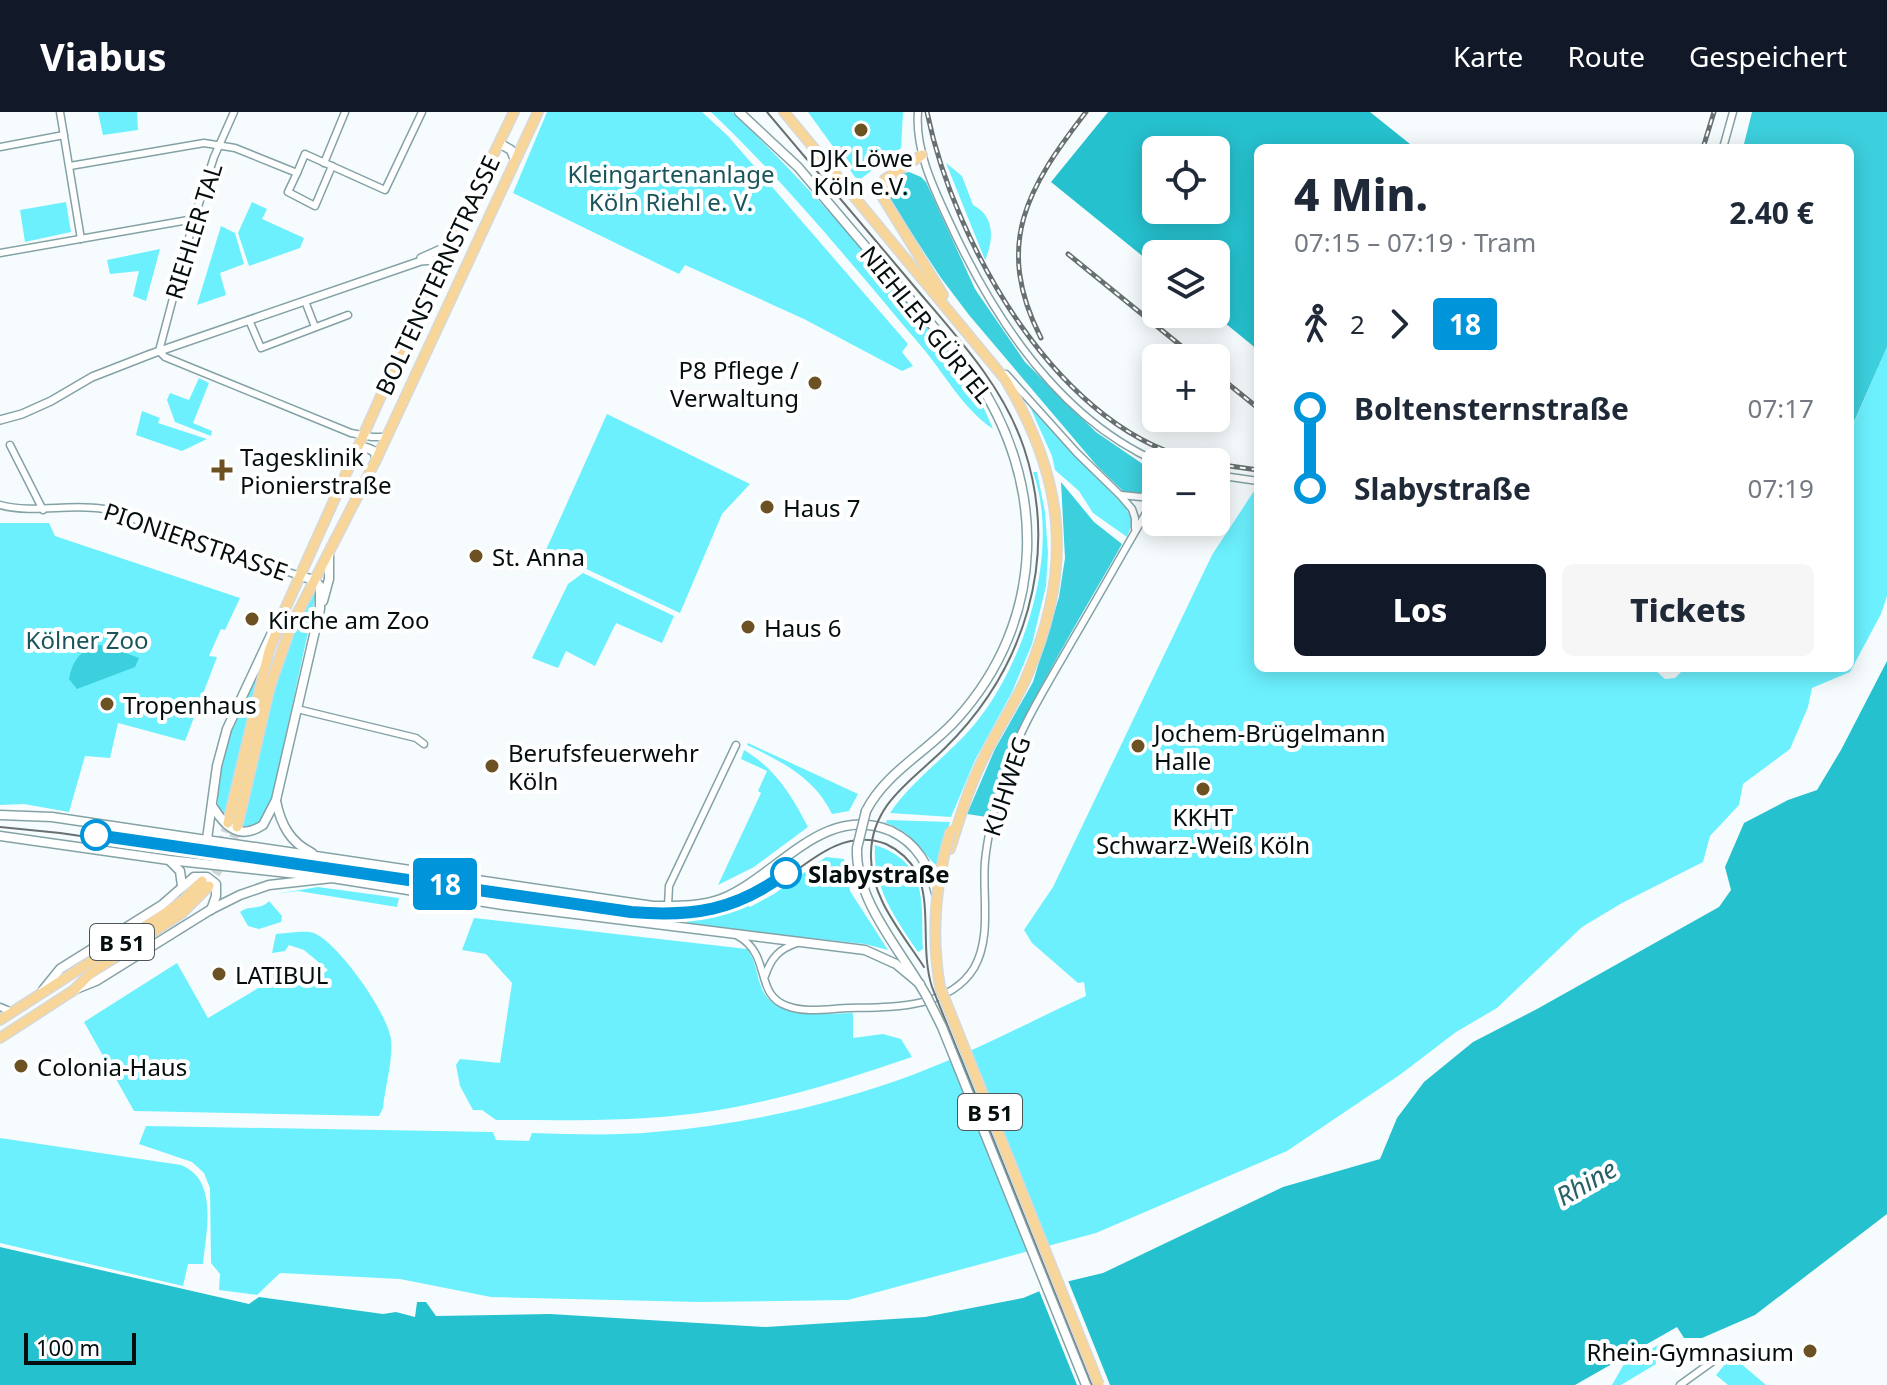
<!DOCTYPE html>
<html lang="de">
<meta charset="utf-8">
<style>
body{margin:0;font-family:"Noto Sans",sans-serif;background:#f6f6f7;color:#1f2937;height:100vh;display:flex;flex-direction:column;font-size:30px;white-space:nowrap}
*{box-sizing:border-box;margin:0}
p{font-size:26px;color:#747a83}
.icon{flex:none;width:44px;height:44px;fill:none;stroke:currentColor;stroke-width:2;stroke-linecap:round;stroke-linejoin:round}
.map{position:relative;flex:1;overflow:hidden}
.side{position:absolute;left:1254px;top:32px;width:600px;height:528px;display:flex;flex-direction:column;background:#fff;border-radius:12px;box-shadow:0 4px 20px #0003}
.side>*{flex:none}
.badge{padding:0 16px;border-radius:6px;font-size:28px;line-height:52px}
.buttons{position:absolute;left:1142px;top:24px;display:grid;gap:16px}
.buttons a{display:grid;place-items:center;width:88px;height:88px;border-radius:12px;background:#fff;box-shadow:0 4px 20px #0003;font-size:40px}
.scale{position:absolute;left:24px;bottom:20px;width:112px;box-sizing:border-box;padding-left:8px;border:4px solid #040e0f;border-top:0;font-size:22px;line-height:28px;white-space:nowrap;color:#040e0f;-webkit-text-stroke:6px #fff;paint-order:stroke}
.map>.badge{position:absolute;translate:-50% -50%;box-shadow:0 0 0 4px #fff}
.legs{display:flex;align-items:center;gap:12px;height:88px;padding:0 40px;font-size:26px}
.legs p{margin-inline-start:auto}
.head{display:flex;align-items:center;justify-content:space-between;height:136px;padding:0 40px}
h1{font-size:44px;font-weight:800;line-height:60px}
.primary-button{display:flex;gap:16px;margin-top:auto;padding:16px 40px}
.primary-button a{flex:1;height:92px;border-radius:12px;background:#111827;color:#fff;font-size:32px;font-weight:800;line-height:92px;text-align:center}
.primary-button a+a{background:#f6f6f7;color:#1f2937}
ul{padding:0 40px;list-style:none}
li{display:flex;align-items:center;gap:28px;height:80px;font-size:30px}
li i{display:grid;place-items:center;width:12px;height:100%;margin:0 10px;background:currentColor}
li i::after{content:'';width:20px;height:20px;margin:-10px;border:6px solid;border-radius:50%;background:#fff}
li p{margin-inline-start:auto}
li:first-child i{background:linear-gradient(#0000 50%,currentColor 0)}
li:last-child i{background:linear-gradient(currentColor 50%,#0000 0)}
header{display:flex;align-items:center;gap:48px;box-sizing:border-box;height:112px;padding:0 40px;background:#111827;color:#fff}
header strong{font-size:38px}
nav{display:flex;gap:44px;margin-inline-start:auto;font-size:28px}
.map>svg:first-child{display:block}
.green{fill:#6cf0fe}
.forest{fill:#3ccfdd}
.water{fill:#26c1cf;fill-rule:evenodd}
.pier{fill:#f6fcfd}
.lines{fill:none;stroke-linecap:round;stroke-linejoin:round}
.primary-tunnel{stroke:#d2d8d9;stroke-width:9;stroke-dasharray:9 4.5;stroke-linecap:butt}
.minor-casing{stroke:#84a2a6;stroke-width:9}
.tertiary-casing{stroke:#84a2a6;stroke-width:10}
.secondary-casing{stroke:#84a2a6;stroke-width:11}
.primary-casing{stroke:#d7d8d9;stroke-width:12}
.minor{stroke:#fff;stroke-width:6}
.tertiary{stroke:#fff;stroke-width:7}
.secondary{stroke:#fff;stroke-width:8}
.primary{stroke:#f8d599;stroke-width:9}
.tram{stroke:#687071;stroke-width:2}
.rail-casing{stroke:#687071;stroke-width:5}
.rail{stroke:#fff;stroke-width:2;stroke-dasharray:6;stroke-linecap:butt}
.secondary-bridge-casing{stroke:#84a2a6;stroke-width:11;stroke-linecap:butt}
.primary-bridge-casing{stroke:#d7d8d9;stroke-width:12;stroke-linecap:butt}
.secondary-bridge{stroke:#fff;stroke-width:8}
.primary-bridge{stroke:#f8d599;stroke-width:9}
.line-1-casing{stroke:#fff;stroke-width:18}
.line-1{stroke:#0095da;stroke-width:12}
.poi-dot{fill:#6c5123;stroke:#fff;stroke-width:3}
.stop-1-dot{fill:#fff;stroke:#0095da;stroke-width:4}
.labels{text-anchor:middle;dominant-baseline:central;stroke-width:8;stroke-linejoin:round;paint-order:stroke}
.shield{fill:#fff;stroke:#4f5657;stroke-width:2}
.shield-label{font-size:22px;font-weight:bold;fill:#040e0f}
.poi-label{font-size:24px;fill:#040e0f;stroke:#fff;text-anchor:start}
.park-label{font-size:24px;fill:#1a555b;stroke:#fff}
.street-label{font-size:24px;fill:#040e0f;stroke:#fff}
.stop-label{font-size:24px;font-weight:bold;fill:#040e0f;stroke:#fff;text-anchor:start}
.water-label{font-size:26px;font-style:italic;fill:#286268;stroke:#fff}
</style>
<header>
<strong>Viabus</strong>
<nav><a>Karte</a><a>Route</a><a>Gespeichert</a></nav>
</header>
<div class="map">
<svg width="1887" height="1273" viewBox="0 0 1887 1273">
<rect width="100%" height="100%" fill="#f6fcfd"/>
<g class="green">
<polygon points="98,0 137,0 138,18 103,23"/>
<polygon points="547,0 702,0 728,24 908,232 902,240 913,254 902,259 804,207 685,153 679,162 513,81"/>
<path d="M 711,0 L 732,0 C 796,61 855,127 911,195 C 943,234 975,270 993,317 C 962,296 945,262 921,234 C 854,155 787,72 711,0 Z"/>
<polygon points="808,0 903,0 901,36 858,69"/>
<path d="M 946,51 L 962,64 L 973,93 C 995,104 994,128 985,148 Z"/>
<polygon points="66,90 71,120 25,130 20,98"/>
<polygon points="252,90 267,97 262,107 304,126 300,136 249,154 238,121"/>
<polygon points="221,114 235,121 244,152 220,161 226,183 197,193"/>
<polygon points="160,137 146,189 133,184 139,159 110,162 107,148"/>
<path d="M 1887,235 L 1887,484 L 1881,502 L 1850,560 L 1812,576 L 1808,595 L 1790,637 L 1743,672 L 1739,693 L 1710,724 L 1703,750 L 1622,791 L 1582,815 L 1497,896 L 1456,920 L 1401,962 L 1287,1039 L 1096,1121 L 848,1188 L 699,1190 L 491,1185 L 400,1167 L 280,1161 L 257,1183 L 219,1178 L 220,1162 L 211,1151 L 210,1076 L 204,1061 L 192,1050 L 139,1032 L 146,1014 L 493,1020 L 496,1028 L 529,1029 L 532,1021 C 572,1022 613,1024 654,1020 C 742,1013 832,993 915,962 C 973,940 1029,910 1086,884 L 1084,870 L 1078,871 L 1032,831 L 1024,818 L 1053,775 L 1212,443 L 1254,379 L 1258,379 L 1258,556 L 1653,556 L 1665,567 L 1675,566 L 1685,556 L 1850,556 L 1850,320 Z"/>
<polygon points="199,266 209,271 193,311 212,319 211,324 175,310 167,288 170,281 189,288"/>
<polygon points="1030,295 1125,395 1133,409 1127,425 1093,401 1079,379 1055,358 1052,344"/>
<polygon points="142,299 160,306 158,311 207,327 182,339 136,323"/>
<polygon points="607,302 750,372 722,402 680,501 546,438"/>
<path d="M 1033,360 L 1037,360 L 1045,400 L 1048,441 L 1046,474 L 1032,532 L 1012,580 L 975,648 L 951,705 L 890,701 C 912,668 948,644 974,613 C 1025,552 1061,438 1033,360 Z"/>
<polygon points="0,411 49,411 55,424 240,486 225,518 221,517 209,544 217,545 185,629 118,611 110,646 85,644 69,700 24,692 0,693"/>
<polygon points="583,461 674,504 662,531 616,511 595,554 566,539 558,556 532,546 568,472"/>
<path d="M 312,479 L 316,483 L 270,696 L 257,714 L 242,716 C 261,635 275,554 312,479 Z"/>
<path d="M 261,550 L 224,706 C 199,670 244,585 261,550 Z"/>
<path d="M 748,631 L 858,682 L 849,699 L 832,702 C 815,666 781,649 747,633 Z"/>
<path d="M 744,638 C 775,656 792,684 808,715 L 754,755 L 718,773 L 761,681 L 758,679 L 767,659 L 741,647 Z"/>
<path d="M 887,708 L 950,710 L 938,756 C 921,738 912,720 886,711 Z"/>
<path d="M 875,733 C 929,751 921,789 923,837 L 918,840 C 896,807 872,775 875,733 Z"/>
<polygon points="826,745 844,747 850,779 888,838 865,832 687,813 687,809 718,803 748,792 750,795 774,782"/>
<polygon points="318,775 399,786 397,795 298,779 275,782"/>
<path d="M 269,789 L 282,804 L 281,810 L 259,817 L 248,814 L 240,800 C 250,792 260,799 269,789 Z"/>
<path d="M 474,806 L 747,837 C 757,850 756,863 762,877 C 777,910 824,901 853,901 L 853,926 L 883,922 L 901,927 L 912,945 C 842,969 773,991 699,1001 C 632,1010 564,1008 496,1008 L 482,998 L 473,998 L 460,974 L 456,953 L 460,947 L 500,951 L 512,871 L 486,842 L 462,838 Z"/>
<path d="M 297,820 C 304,820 310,819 316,822 C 340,834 388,901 391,928 C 393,950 385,975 383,996 L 379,1004 L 134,999 L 84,910 L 177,851 L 208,906 L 260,875 L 257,869 L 277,856 L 287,862 L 291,871 L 308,873 L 328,858 L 304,838 L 289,833 L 285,839 L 272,841 L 276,822 Z"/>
<path d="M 0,1026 L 181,1053 C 219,1068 206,1120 203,1152 L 188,1152 L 183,1174 L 0,1131 Z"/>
<polygon points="1660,1232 1676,1234 1655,1246 1656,1252 1621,1273 1612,1273 1624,1252"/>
<polygon points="1732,1244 1766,1273 1728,1273 1716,1263"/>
</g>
<g class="forest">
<polygon points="1752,0 1887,0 1887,235 1850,319 1850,36 1743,36"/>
<path d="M 909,60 L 921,65 L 926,70 L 975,177 L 1025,250 L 1096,320 L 1147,355 L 1151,364 L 1149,374 L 1142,381 L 1133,383 L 1124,380 L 1098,355 L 969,203 L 941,166 L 890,88 C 887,73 894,63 909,60 Z"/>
<path d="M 1061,370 L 1094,410 L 1122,432 C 1073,520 1015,607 987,705 L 967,702 L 995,637 L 1033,570 L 1059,485 L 1065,446 Z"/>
<path d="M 98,533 L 107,534 L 139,546 L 135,555 L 77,577 L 69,567 C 72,549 81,537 98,533 Z"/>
</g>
<g class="water">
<path d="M 1108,0 L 1370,0 L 1415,36 L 1258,36 L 1258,238 L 1214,202 L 1216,202 L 1216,142 L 1156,142 L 1156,155 L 1051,70 ZM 1216,38 L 1216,98 L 1156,98 L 1156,38 Z"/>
<polygon points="1887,549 1887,1102 1755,1203 1702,1226 1684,1226 1677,1215 1575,1273 0,1273 0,1135 249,1192 259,1185 383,1202 396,1200 415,1205 417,1190 426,1190 436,1204 550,1202 766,1215 925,1205 1023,1186 1057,1172 1103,1161 1283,1075 1380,1047 1397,1006 1424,970 1473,930 1537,897 1719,795 1731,778 1725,755 1744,711 1788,688 1817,678 1841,638"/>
</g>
<polygon class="pier" points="1067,1166 1110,1273 1077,1273 1038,1176"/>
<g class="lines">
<g class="primary-tunnel">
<polyline points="202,769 220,736 228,711"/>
<polyline points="209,774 229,739 237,715"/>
</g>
<g class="minor-casing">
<g id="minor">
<polyline points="60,0 81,127"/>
<polyline points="234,0 214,45 194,107 159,239 165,245 351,321 372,325 387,325"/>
<path d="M 918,0 C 915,36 932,73 947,105 C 991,202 1057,306 1158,350"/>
<polyline points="0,35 64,23"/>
<polyline points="1723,36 1733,0"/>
<polyline points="324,51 345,0"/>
<polyline points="70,54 204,31 235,36 297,61 305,42 385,78 422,0"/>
<polyline points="297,61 288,80 315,94 332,54"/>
<polyline points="0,141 194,107"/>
<polyline points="305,189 315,215"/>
<polyline points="249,208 261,236 348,203"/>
<polyline points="1006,262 1077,341 1120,383 1132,397 1135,406 1135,416"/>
<polyline points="10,333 43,398"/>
<polyline points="1216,363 1258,369"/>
<polyline points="1121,383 1141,385 1156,379"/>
<path d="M 0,393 C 35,402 69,391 104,397 L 300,464"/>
<polyline points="297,597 416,626 424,632"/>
<polyline points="668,794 669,774 736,633"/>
<path d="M 738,824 C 772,843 754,883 787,894 C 805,901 827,897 847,896 C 889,895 948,898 974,856 C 992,825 982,783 985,749 C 988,720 995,693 1003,666 C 1019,617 1046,575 1071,531 C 1100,482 1127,433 1156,384"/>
<path d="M 765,864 C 771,846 779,837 797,831"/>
<polyline points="0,895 12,900"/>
<polyline points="1680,1273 1716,1247"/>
</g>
</g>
<g class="tertiary-casing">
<g id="tertiary">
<polyline points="421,146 450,133"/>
<polyline points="0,308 22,302 51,289 92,265 151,242 421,149 433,148 439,155"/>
</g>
</g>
<g class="secondary-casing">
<g id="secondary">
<path d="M 739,0 L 798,55 L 972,260 C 1048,370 1048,507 956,608 C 927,640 886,660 866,699"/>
<polyline points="499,31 511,38 515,48"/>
<path d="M 355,339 C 363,334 367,335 375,340 L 376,347"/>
<polyline points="323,489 329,467 329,443"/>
<path d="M 276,689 C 281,713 290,730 312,741"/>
<path d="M 213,695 C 226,716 240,728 263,713 L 276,688 L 320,497 L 320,474 L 314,468 L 300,464"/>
<path d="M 0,703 L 52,705 L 653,794 C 675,794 700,795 721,787 C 777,765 823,690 891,719 C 918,732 929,754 936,781"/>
<polyline points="0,724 169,748 315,764"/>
<polyline points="207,727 217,654 227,617 277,510"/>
<path d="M 857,736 C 855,790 902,839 927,885"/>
<polyline points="170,749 180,759 182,774"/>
<polyline points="76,877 96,869 210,798 240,783 269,773 332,766 503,793 865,838 896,852 920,872"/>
<polyline points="43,878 60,857 162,793 194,765 207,765 216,772 216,784 211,798"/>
</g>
</g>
<g class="primary-casing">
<g id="primary">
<path d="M 784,0 L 1005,267 C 1065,367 1074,456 1027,564 C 1015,592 997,617 984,645 C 969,674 960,706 950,737"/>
<polyline points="922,43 885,67 882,84 943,183"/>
<polyline points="228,711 269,539 286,495 439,155 514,0"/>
<polyline points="237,715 270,574 291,514 376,348 538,0"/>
<polyline points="0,908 160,805 184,788 202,769"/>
<polyline points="0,926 74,878 91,861 182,801 209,774"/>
</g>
</g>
<use href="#minor" class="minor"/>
<use href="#tertiary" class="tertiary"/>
<use href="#secondary" class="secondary"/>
<use href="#primary" class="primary"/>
<g class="tram">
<path d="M 767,0 C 814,56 861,112 908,167 C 952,220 1002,270 1024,336 C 1060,445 1025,557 945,636 C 913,668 872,691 871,741 C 869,784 902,821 924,855"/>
<path d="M 0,715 L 60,721 L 612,801 C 648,806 685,811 721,799 C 737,794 752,788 766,780 C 802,758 838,714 886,732 C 899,738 910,748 917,761 C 932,792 920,838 932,875 L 1092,1273"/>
</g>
<g class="rail-casing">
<g id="rail">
<path d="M 927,0 C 954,132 1060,324 1205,350"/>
<polyline points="1703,36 1714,0"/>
<polyline points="1068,142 1196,246"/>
<path d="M 1041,226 C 993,132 1028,75 1086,0"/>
<polyline points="1216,262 1258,296"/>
<polyline points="1216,352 1258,358"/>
</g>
</g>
<use href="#rail" class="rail"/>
<g class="secondary-bridge-casing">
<g id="secondary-bridge">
<polyline points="857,736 866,699"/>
<polyline points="927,885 942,915 1086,1273"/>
</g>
</g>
<g class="primary-bridge-casing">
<path id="primary-bridge" d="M 951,718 C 935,770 931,822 940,875 L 1099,1273"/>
</g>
<use href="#secondary-bridge" class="secondary-bridge"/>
<use href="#primary-bridge" class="primary-bridge"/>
</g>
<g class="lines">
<g class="line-1-casing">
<path id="line-1" d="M 96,723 L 631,800 C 692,805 736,799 786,761"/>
</g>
<use href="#line-1" class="line-1"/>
</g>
<g class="poi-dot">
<circle cx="861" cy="18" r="8"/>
<circle cx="815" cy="271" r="8"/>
<path d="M218 346h8v8h8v8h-8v8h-8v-8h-8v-8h8z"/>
<circle cx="767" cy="395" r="8"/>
<circle cx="476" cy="444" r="8"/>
<circle cx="252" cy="507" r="8"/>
<circle cx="748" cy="515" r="8"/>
<circle cx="107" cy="592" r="8"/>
<circle cx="1138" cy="634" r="8"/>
<circle cx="492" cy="654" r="8"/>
<circle cx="1203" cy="677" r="8"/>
<circle cx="219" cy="862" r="8"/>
<circle cx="21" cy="954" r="8"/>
<circle cx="1810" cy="1239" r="8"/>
</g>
<g class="stop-1-dot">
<circle cx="96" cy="723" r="14"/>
<circle cx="786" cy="761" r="14"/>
</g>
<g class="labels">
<g class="shield">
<rect x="90" y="812" width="64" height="36" rx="6"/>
<rect x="958" y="982" width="64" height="36" rx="6"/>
</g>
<g class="shield-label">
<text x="122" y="830">B 51</text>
<text x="990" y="1000">B 51</text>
</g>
<g class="poi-label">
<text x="861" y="45" text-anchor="middle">DJK Löwe<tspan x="861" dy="28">Köln e.V.</tspan></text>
<text x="799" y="257" text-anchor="end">P8 Pflege /<tspan x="799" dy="28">Verwaltung</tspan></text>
<text x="240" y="344">Tagesklinik<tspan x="240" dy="28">Pionierstraße</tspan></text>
<text x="783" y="395">Haus 7</text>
<text x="492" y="444">St. Anna</text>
<text x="268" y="507">Kirche am Zoo</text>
<text x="764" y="515">Haus 6</text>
<text x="123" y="592">Tropenhaus</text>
<text x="1154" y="620">Jochem-Brügelmann<tspan x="1154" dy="28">Halle</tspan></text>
<text x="508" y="640">Berufsfeuerwehr<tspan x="508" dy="28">Köln</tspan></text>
<text x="1203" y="704" text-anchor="middle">KKHT<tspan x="1203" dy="28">Schwarz-Weiß Köln</tspan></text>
<text x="235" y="862">LATIBUL</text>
<text x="37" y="954">Colonia-Haus</text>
<text x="1794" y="1239" text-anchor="end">Rhein-Gymnasium</text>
</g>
<g class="park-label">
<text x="671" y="61">Kleingartenanlage<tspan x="671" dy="28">Köln Riehl e. V.</tspan></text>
<text x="87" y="527">Kölner Zoo</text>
</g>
<g class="street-label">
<text transform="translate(193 119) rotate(-73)">RIEHLER TAL</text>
<text transform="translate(437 163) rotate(-65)">BOLTENSTERNSTRASSE</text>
<text transform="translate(927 212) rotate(51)">NIEHLER GÜRTEL</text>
<text transform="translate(196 429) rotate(19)">PIONIERSTRASSE</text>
<text transform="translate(1006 674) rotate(-72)">KUHWEG</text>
</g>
<g class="stop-label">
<text x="808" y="761">Slabystraße</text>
</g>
<g class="water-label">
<text transform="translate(1586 1070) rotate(-30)">Rhine</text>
</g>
</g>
</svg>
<div class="buttons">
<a><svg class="icon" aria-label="locate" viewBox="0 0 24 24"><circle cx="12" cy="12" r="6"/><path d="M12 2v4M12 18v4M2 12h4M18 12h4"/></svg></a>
<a><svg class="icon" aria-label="layers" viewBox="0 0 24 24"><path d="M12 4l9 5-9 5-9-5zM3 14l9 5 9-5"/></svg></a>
<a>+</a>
<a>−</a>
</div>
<div class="scale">100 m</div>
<b class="badge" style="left:445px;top:772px;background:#0095da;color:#fff">18</b>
<section class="side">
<div class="head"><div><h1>4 Min.</h1><p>07:15 – 07:19 · Tram</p></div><b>2.40 €</b></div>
<div class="legs"><svg class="icon" aria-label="walk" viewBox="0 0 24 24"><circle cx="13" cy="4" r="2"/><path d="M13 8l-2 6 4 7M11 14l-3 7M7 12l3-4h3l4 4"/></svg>2<svg class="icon" aria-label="forward" viewBox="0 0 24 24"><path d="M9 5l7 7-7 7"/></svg><b class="badge" style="background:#0095da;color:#fff">18</b></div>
<ul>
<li><i style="color:#0095da"></i><b>Boltensternstraße</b><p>07:17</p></li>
<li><i style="color:#0095da"></i><b>Slabystraße</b><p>07:19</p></li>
</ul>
<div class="primary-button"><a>Los</a><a>Tickets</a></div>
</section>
</div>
